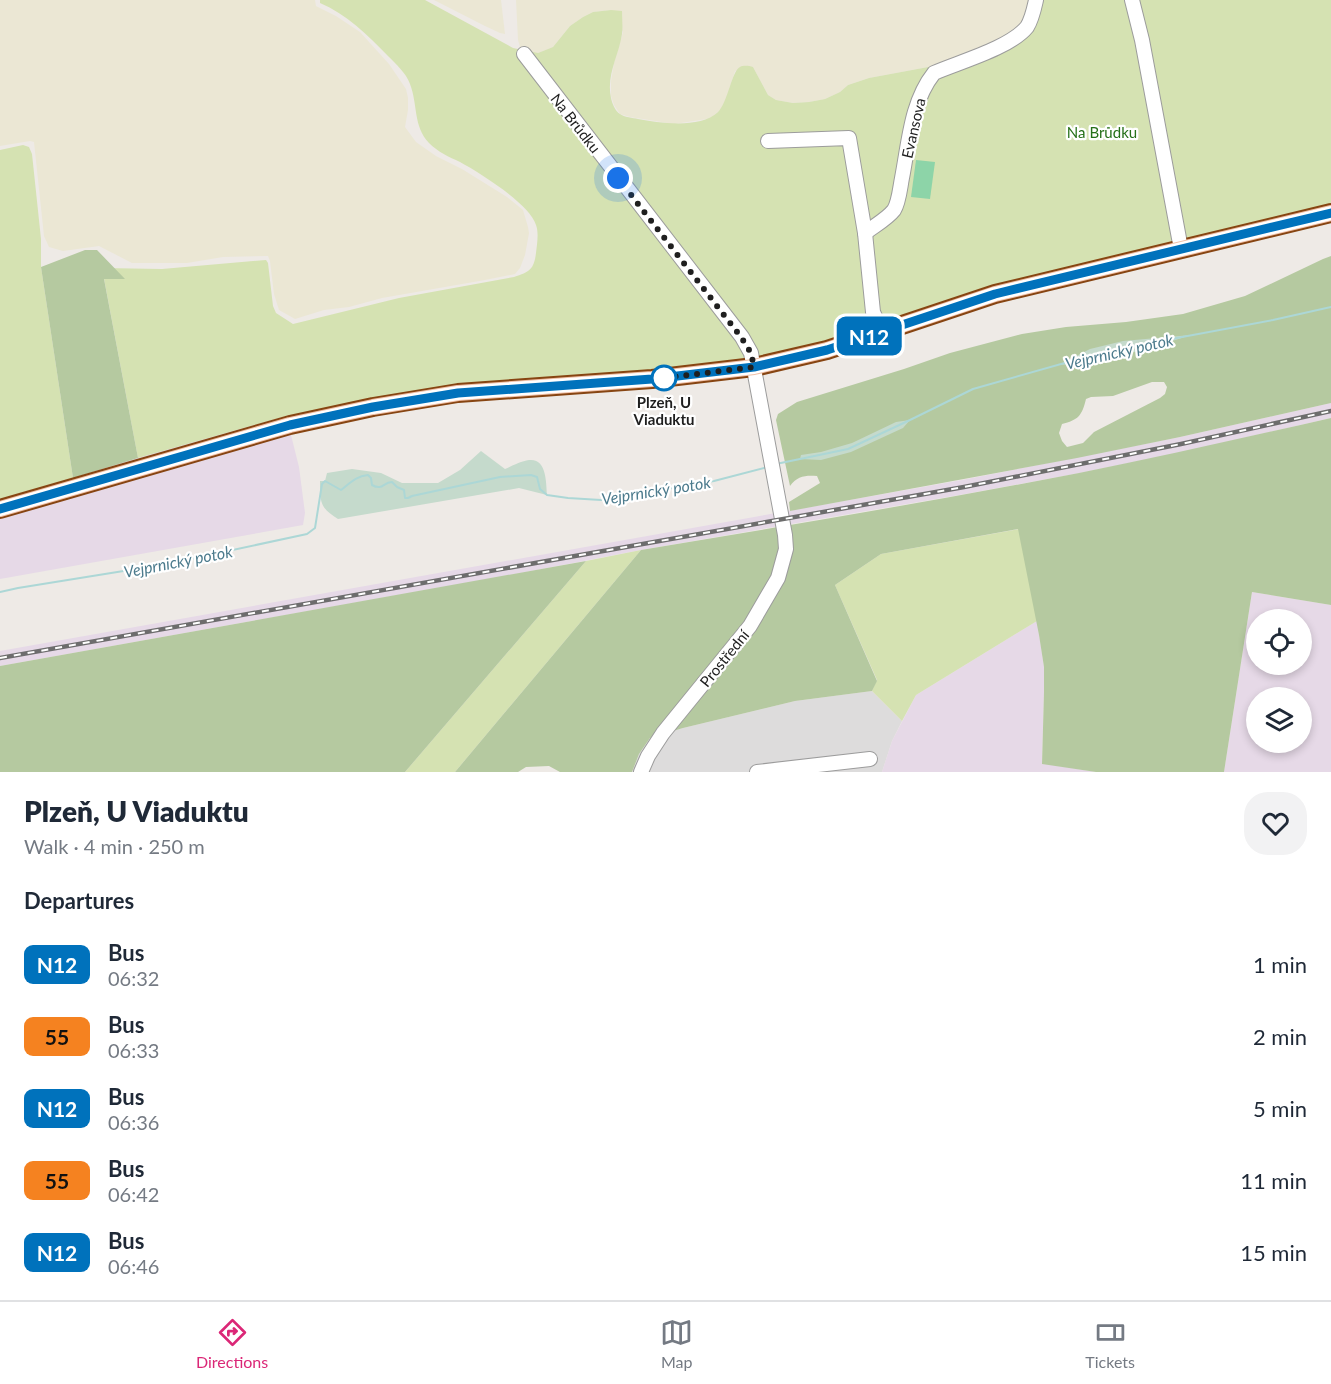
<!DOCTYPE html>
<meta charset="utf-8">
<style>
body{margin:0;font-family:Lato,sans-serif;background:#f2f2f3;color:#1f2937;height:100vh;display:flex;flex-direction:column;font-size:22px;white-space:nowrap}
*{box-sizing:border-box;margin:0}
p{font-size:20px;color:#747a83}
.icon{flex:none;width:33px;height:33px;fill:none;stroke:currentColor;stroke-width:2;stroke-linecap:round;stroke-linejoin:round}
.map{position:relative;height:772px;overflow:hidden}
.details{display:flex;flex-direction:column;background:#fff;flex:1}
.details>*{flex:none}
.badge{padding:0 12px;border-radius:9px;font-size:21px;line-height:39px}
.controls{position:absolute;left:1246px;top:609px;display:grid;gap:12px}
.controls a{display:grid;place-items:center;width:66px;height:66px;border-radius:50%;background:#fff;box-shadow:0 3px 9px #0003;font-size:30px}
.you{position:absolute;width:30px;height:30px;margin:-15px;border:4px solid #fff;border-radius:50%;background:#1a73e8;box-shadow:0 0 0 9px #1a73e833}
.map>.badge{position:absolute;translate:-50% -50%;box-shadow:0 0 0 3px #fff}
h2{padding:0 24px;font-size:22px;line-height:54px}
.round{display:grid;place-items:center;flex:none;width:63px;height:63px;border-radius:24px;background:#f2f2f3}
.head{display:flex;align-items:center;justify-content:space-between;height:102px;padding:0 24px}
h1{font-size:28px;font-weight:800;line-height:45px}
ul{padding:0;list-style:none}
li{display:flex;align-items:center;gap:18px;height:72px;padding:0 24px}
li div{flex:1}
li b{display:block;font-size:22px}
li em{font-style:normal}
li .badge{min-width:66px;font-weight:700;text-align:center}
.tab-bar{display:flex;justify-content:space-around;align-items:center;height:84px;border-top:2px solid #e0e1e3;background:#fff;font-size:16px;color:#747a83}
.tab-bar a{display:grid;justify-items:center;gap:3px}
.tab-bar .active{color:#db2777}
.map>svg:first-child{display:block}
.residential{fill:#dddcdc}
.industrial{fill:#e6d9e7;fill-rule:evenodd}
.farmland{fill:#ebe7d4}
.grass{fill:#d5e2b2}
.forest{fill:#b5c9a0;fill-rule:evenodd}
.wetland{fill:#c5dacc}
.pitch{fill:#8dd4a8}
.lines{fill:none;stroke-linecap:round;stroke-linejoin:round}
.stream{stroke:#acd7d6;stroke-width:2}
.minor-casing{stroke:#9c9c9c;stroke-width:16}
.major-casing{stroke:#874512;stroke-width:20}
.minor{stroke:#fff;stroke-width:14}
.major{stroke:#f1c1a8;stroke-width:16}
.rail-casing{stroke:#6d6d6d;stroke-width:4.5}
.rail{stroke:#fff;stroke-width:2;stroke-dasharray:7;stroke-linecap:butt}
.line-casing{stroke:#fff;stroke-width:14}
.line{stroke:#0072bc;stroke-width:9}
.walk{stroke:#1f1f1f;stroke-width:6;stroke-dasharray:0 10.8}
.stop-dot{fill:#fff;stroke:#0072bc;stroke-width:3}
.labels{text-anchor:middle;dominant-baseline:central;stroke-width:4.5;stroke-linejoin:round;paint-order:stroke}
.street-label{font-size:15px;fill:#1f1f1f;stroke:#fff}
.park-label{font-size:15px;fill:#267019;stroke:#fff}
.stop-label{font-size:15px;font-weight:bold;fill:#1f1f1f;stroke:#fff}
.water-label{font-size:16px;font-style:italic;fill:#4c7b8d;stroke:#fff}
</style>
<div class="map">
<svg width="1331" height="772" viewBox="0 0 1331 772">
<rect width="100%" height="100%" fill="#eeeae6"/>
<polygon class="residential" points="872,691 902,721 892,741 882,772 632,772 639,754 650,738 683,728 795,701"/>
<g class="industrial">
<polygon points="1331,403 1331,418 1183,452 1080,473 965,494 641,550 516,574 0,666 0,651 962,480 1180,437"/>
<polygon points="290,415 291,435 299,467 305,513 303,525 0,579 0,499 174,447"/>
<path d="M 1252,592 L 1331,605 L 1331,772 L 1224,772 ZM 1257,620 L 1302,620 L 1302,664 L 1257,664 ZM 1257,698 L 1302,698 L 1302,742 L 1257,742 Z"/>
<polygon points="1037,621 1044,667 1044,692 1042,763 1096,772 882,772 892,741 916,695"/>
</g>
<g class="farmland">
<polygon points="0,0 315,0 316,6 336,16 360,32 389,64 406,89 408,98 408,110 405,127 416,142 436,156 462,169 507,197 523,210 528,227 529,233 525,255 520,268 515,274 485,280 382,298 349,307 324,310 295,319 279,310 274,294 270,261 268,256 223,257 187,263 132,263 99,246 63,251 49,247 44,236 34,142 30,141 0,146"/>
<polygon points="434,0 501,0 505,34 500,33 485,26"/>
<polygon points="516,0 1033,0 1028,19 1007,39 939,65 869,78 848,85 840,92 825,99 809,102 793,103 776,100 768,95 753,67 735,71 726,100 720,110 713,116 707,119 674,124 630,117 620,114 614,105 611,96 611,81 614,63 623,32 611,10 593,12 583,17 570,26 553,47 538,53 531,53 526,52 520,47 518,40"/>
</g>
<g class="grass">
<path d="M 320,0 L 425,0 L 513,48 L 538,53 L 553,47 L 570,26 L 583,17 L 593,12 L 611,10 L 622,11 C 622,19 623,27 622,34 C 619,55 606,75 611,98 C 612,103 615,111 620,114 C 624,117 633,118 638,119 C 660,123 700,129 718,112 C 728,102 732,70 740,67 C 744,65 749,66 753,67 L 768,95 L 776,100 L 793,103 L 809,102 L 825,99 L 840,92 L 848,85 L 869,78 L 939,65 L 1007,39 L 1028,19 L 1033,0 L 1331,0 L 1331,213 L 995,294 L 754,367 L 458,393 L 290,425 L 290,415 L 138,458 L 102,268 L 162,269 L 266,260 L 268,263 L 273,306 L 276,313 L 293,324 L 399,298 L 514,277 C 530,272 534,269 536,253 C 537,244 539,233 536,225 C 530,204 480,173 460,162 C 449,157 438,152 429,143 C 413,126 418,105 410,84 C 406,73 396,64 388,56 C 368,35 346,14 320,3 Z"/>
<polygon points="23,145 29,147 32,154 41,239 41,267 73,478 0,499 0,150"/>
<polygon points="1019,529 1037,621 916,695 902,721 872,691 877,680 835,585 881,554"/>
<polygon points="641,550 455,772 405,772 586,561"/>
</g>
<g class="forest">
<polygon points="85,250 97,250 125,279 104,279 138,458 73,478 41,267"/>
<path d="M 1331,256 L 1331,403 L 1180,437 L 1077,458 L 790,511 L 789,502 L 820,483 L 817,476 C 806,475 797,476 790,486 L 776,420 L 778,414 L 797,402 L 904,369 L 950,353 L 1022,334 L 1066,327 L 1126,322 L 1183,314 L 1245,296 L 1323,259 ZM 1152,382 L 1164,382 L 1167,387 L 1165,394 L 1160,398 L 1094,432 L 1083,443 L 1067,447 L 1062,441 L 1059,433 L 1062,424 C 1078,420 1082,416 1086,399 L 1091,397 L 1113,396 Z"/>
<path d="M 1331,418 L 1331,605 L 1252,592 L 1224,772 L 1096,772 L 1042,764 L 1044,692 L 1044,667 L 1039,635 L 1018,529 L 881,554 L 835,585 L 877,681 L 872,691 L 795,701 L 683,728 L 650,738 L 639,754 L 632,772 L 560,772 L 549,766 L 526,767 L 518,772 L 455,772 L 641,550 C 787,526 933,501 1079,473 C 1163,456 1247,437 1331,418 Z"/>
<polygon points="586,561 405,772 0,772 0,666"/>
</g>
<g class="wetland">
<path d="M 1191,335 C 1147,349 1105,362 1059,365 L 1090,349 L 1123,341 Z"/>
<polygon points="910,420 903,428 851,452 821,460 800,459 801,455 821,452 852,443 896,422"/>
<path d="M 481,451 L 505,469 C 512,466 521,461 529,460 C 547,458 546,483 547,495 L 519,488 L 338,519 C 320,508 320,502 320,481 L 325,481 L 327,473 L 352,469 L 381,473 L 402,483 L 438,483 L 460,470 Z"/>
</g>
<polygon class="pitch" points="916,160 935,162 930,199 911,197"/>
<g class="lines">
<g class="stream">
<polyline points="776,464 848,449 910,420 973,389 1107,351 1273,320 1331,307"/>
<path d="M 0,592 L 18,588 L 167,564 L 307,534 L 315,528 L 322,484 L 325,481 L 341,490 C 350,483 356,476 368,475 L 371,478 L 372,485 C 383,491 383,482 392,482 L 397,487 L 404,490 L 405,498 L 408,498 L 412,496 L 500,477 L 531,475 L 537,477 L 540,489 L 547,495 L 568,498 L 601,500 L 714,481 L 768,467"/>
</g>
<g class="minor-casing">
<g id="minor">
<polyline points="1132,0 1142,40 1181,249"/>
<polyline points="524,54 742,337 751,353 785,535 786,549 778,578 750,626 663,733 648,756 641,772"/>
<polyline points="768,141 849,138 865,233 873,312 882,332"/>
<path d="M 865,233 C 874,226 887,219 894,210 C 899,202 900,188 902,178 C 909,142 911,102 934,73 C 959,62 1010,48 1027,27 C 1032,19 1034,9 1036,0"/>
<polyline points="757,772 870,759"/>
</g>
</g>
<g class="major-casing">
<polyline id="major" points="0,509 290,425 373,407 458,393 652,379 754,367 827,350 995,294 1331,213"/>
</g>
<use href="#minor" class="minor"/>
<use href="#major" class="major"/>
<g class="rail-casing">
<polyline id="rail" points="0,658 964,487 1181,444 1331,411"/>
</g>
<use href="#rail" class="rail"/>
</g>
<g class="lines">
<g class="line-casing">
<polyline id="line" points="0,509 290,425 373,407 458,393 652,379 754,367 827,350 995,294 1331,213"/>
</g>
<use href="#line" class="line"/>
<polyline class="walk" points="618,178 741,337 751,353 754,367 664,378"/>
</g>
<circle class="stop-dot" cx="664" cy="378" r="12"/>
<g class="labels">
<g class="street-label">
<text transform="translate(576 123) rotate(52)">Na Brůdku</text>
<text transform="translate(913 128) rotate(-77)">Evansova</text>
<text transform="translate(724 658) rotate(-51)">Prostřední</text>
</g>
<g class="park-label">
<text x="1102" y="132">Na Brůdku</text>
</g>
<g class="stop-label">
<text x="664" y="402">Plzeň, U<tspan x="664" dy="17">Viaduktu</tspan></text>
</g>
<g class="water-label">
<text transform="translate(1119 351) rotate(-13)">Vejprnický potok</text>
<text transform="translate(656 490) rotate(-9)">Vejprnický potok</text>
<text transform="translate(178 561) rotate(-11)">Vejprnický potok</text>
</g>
</g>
</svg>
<div class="controls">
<a><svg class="icon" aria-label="locate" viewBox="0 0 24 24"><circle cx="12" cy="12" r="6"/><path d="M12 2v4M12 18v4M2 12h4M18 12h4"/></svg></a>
<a><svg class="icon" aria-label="layers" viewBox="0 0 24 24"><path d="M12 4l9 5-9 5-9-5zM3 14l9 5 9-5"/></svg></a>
</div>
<div class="you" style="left:618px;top:178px"></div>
<b class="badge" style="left:869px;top:336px;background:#0072bc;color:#fff">N12</b>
</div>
<section class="details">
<div class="head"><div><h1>Plzeň, U Viaduktu</h1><p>Walk · 4 min · 250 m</p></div><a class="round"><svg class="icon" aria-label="heart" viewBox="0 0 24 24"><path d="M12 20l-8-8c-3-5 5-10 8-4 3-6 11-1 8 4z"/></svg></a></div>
<h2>Departures</h2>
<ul>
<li><span class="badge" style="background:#0072bc;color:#fff">N12</span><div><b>Bus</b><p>06:32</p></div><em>1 min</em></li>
<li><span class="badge" style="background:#f58220;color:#111">55</span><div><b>Bus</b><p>06:33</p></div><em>2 min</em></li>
<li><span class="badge" style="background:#0072bc;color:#fff">N12</span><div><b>Bus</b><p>06:36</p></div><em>5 min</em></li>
<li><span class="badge" style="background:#f58220;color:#111">55</span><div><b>Bus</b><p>06:42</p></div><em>11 min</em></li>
<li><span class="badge" style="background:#0072bc;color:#fff">N12</span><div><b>Bus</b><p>06:46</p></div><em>15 min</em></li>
</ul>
</section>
<nav class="tab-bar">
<a class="active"><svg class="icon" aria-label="directions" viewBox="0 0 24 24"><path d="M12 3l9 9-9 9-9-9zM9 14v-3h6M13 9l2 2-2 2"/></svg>Directions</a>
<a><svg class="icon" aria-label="map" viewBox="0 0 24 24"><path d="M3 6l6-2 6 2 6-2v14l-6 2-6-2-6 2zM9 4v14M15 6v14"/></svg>Map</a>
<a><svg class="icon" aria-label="tickets" viewBox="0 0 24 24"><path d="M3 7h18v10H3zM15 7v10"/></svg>Tickets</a>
</nav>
